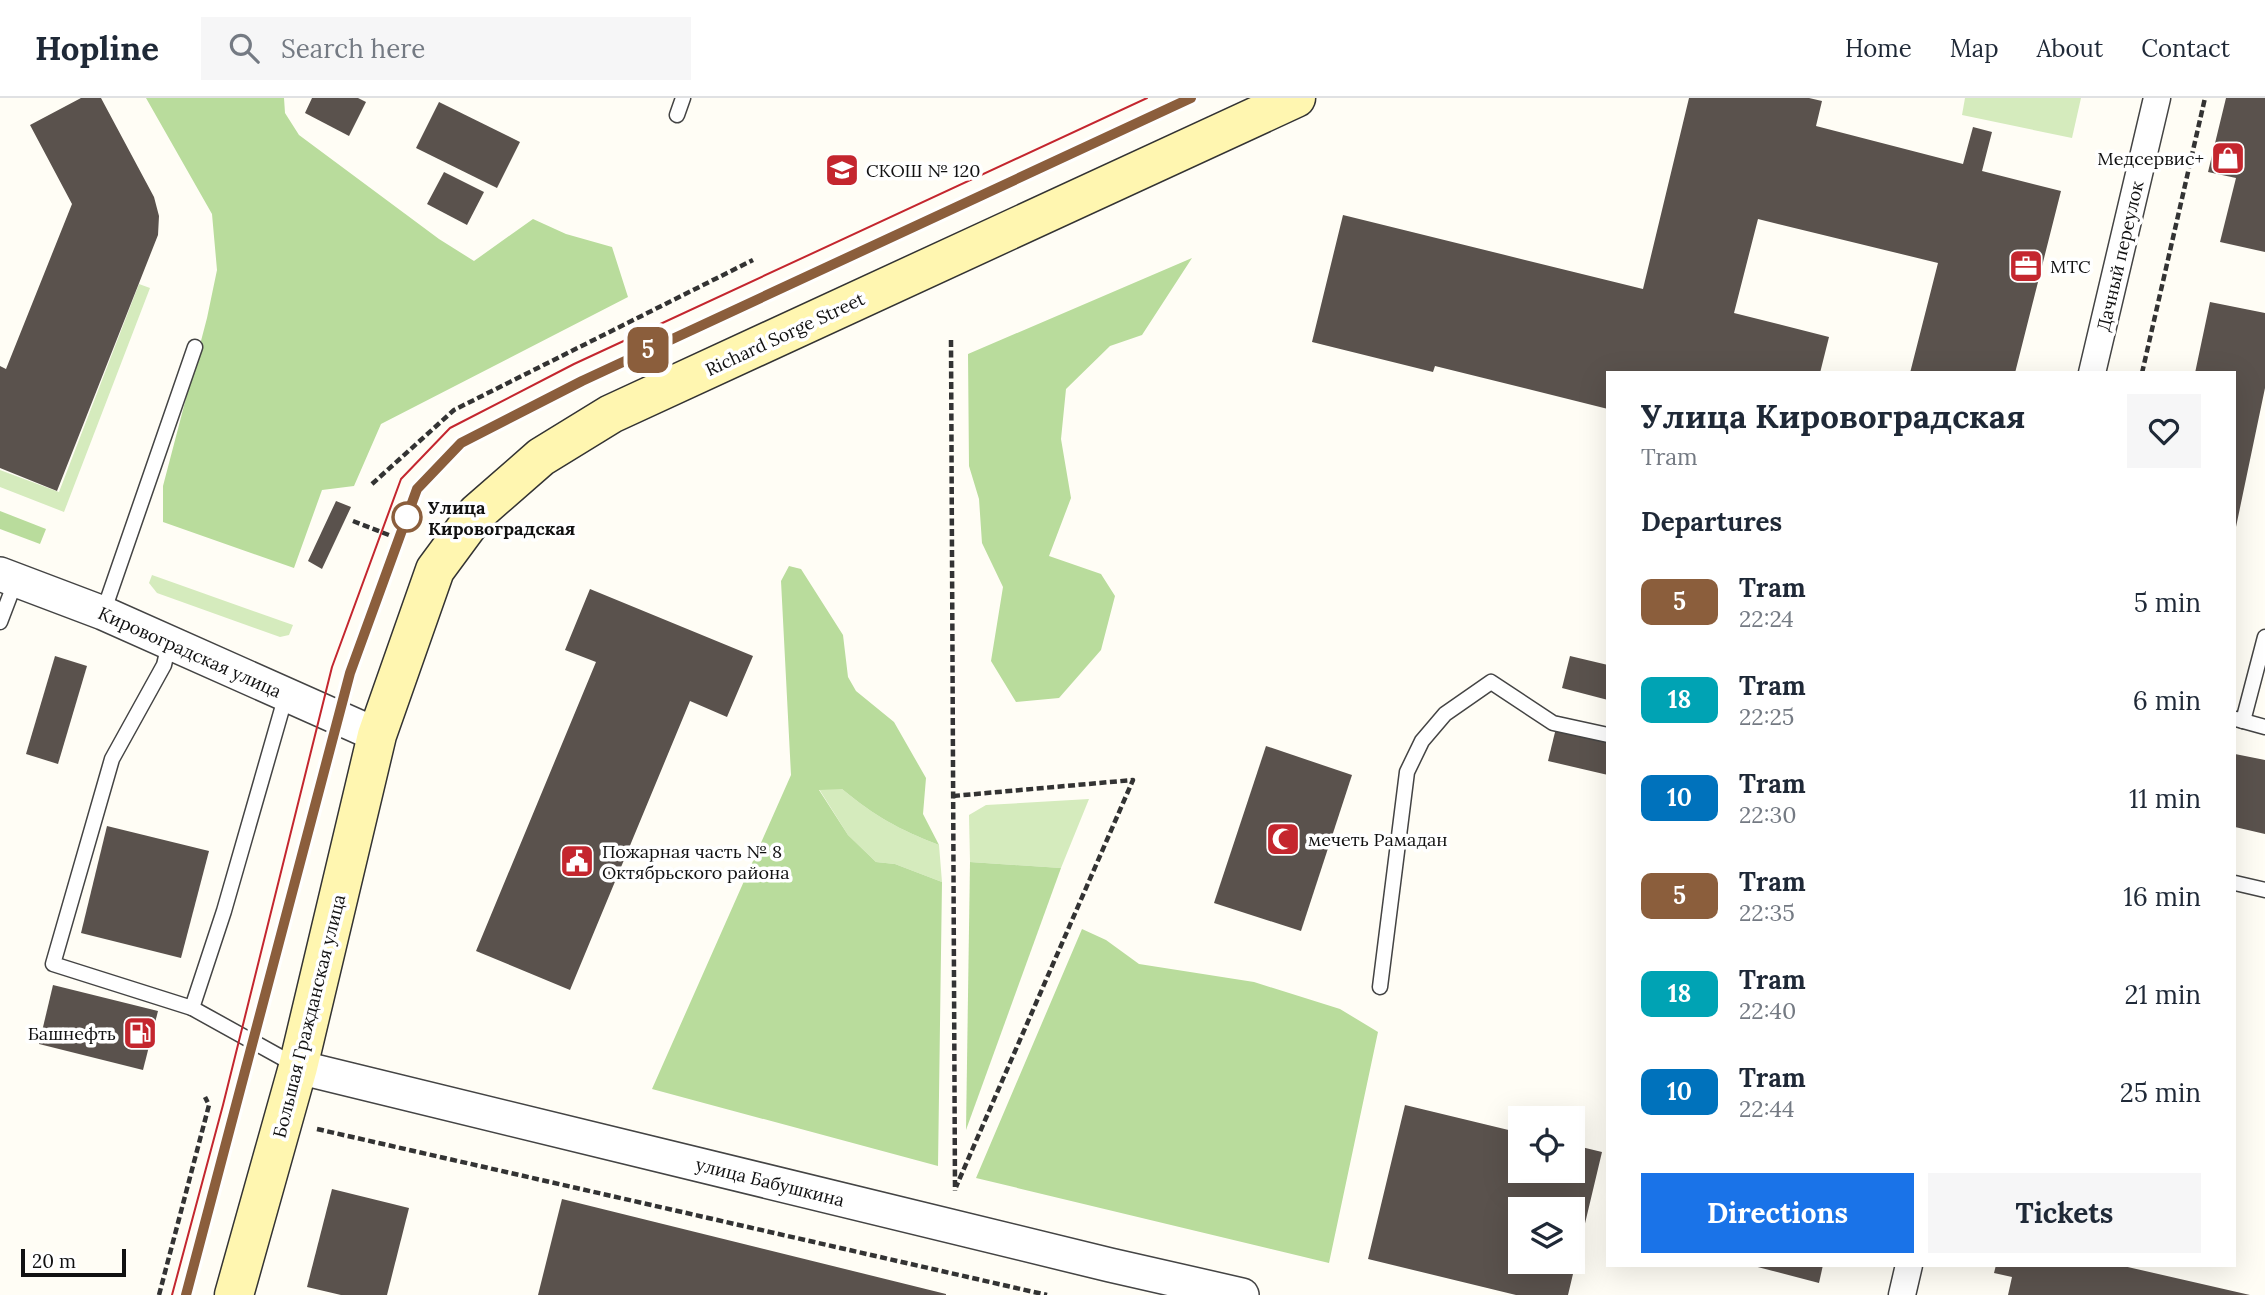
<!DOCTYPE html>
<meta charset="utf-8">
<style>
body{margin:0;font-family:Lora,serif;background:#f6f6f7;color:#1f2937;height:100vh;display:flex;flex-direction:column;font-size:26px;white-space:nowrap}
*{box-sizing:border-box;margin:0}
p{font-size:23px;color:#747a83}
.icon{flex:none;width:38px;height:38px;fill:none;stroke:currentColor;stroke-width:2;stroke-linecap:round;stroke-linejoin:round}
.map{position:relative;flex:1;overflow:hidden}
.side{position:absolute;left:1606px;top:273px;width:630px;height:896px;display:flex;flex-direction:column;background:#fff;border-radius:0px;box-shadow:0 7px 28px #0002}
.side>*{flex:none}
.badge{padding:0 14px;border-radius:10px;font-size:24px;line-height:46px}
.tools{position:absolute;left:1508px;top:1008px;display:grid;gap:14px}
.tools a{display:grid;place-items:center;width:77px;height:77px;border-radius:0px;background:#fff;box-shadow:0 7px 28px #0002;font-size:35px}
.scale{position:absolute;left:21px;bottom:18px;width:105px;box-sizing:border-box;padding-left:7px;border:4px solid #111;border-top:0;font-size:19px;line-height:24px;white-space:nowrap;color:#111;-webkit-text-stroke:5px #fff;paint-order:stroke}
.map>.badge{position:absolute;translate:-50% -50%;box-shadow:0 0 0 4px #fff}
h2{padding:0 35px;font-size:26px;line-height:63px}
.round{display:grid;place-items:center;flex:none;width:74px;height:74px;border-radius:0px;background:#f6f6f7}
.summary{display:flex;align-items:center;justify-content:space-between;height:119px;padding:0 35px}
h1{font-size:33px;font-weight:800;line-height:52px}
.button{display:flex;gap:14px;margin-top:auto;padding:14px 35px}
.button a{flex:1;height:80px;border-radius:0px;background:#1a73e8;color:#fff;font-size:28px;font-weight:800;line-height:80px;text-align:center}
.button a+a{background:#f6f6f7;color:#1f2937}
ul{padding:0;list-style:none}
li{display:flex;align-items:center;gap:21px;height:98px;padding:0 35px}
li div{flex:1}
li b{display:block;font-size:26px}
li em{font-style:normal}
li .badge{min-width:77px;font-weight:700;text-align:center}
header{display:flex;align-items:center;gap:42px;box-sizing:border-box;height:98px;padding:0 35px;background:#fff;border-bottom:2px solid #e0e1e3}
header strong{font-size:33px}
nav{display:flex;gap:38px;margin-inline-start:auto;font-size:24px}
.search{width:490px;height:63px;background:#f6f6f7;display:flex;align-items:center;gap:18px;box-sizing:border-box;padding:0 24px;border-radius:0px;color:#747a83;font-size:26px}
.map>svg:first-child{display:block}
.green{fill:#d5ebbd}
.forest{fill:#b9dc9c}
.building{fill:#5a524d;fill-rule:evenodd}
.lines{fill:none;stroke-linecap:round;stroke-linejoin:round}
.service-casing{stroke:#444;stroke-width:17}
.minor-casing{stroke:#444;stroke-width:29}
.tertiary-casing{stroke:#444;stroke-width:36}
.secondary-casing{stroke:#333;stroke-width:41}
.path{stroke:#333;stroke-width:4.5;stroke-dasharray:7 3.5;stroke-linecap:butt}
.service{stroke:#fff;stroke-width:14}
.minor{stroke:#fff;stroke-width:26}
.tertiary{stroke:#fff;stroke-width:33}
.secondary{stroke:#fff6b0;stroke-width:38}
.tram{stroke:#c4262e;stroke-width:2}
.line-casing{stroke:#fff;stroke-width:16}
.line{stroke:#8b5e3c;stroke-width:10}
.stop-dot{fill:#fff;stroke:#8b5e3c;stroke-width:3.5}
.labels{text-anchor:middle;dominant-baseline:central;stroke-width:7;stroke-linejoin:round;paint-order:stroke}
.poi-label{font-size:18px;fill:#111;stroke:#fff;text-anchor:start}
.street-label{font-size:18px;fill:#111;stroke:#fff}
.stop-label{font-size:18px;font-weight:bold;fill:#111;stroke:#fff;text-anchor:start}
</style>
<header>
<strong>Hopline</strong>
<div class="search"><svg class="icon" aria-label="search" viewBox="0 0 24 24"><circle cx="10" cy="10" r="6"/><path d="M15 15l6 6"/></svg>Search here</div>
<nav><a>Home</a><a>Map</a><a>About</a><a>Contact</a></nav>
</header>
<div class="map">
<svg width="2265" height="1197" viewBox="0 0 2265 1197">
<rect width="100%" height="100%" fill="#fffdf5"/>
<g class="green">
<polygon points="1965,0 2081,0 2072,40 1962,17"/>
<polygon points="139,186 150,190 64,414 0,389 0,372 59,394"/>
<polygon points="152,477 293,527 289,537 280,539 157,495 149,485"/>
<path d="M 819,691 L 842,691 C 876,719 898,731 939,747 L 942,784 L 895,766 L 876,764 L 848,737 Z"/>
<polygon points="1089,701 1061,770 970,764 969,717 986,707"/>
</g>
<g class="forest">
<polygon points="146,0 284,0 285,15 299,37 439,141 474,163 533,121 566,136 612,149 628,199 381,326 354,388 322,392 294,470 163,424 163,388 207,220 217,172 212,116"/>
<polygon points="1192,160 1142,237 1110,248 1066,291 1061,341 1071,400 1049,458 1101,476 1115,498 1101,552 1059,600 1016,604 991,563 1003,489 982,445 979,401 969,368 968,256"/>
<polygon points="0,413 46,431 40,446 0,431"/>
<path d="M 789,468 L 801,471 L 843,537 L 848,579 L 856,593 L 894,624 L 926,680 L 923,716 L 939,747 C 898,731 876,719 842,691 L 819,692 L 848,737 L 876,764 L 895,766 L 942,784 L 938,1068 L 652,991 L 791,677 L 781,483 Z"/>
<polygon points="970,764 1061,770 966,1032"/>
<polygon points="1082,831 1106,842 1139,866 1254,884 1340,911 1378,934 1329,1165 976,1080"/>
</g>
<g class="building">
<polygon points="81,0 101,0 154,99 159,118 158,137 57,393 0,370 0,268 6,271 72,106 30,27"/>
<polygon points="312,0 358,0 366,4 349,38 305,15"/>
<polygon points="1689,0 1809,0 1822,3 1816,28 1963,66 1973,29 1992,34 1982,73 2061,93 2015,275 1910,275 1938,165 1758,121 1734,215 1829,239 1820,275 1608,275 1608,311 1435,268 1433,274 1312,244 1343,117 1643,191"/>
<polygon points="2226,0 2265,0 2265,154 2220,144 2236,80 2208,74"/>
<polygon points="439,4 520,44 497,90 416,50"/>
<polygon points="444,74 484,94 467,127 427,106"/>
<polygon points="2210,204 2265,215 2265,290 2236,429 2235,275 2195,275"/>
<polygon points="336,403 351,409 322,471 308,463"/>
<polygon points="590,491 753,558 727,619 690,603 570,892 476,853 596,564 565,552"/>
<polygon points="55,558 87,568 58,666 26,656"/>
<polygon points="1570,558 1608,567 1608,602 1562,590"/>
<polygon points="1556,630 1608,642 1608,677 1548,663"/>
<polygon points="1266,648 1352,677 1301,833 1214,805"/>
<polygon points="2235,656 2265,662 2265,736 2235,729"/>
<polygon points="107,728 209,753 181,860 81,835"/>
<polygon points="53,887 158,913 143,972 39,946"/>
<path d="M 1405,1007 L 1521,1035 L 1521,1073 L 1573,1073 L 1573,1047 L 1602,1054 L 1568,1197 L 1516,1197 L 1368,1161 ZM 1521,1111 L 1573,1111 L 1573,1164 L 1521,1164 Z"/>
<polygon points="332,1091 409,1110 387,1197 341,1197 307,1189"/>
<polygon points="562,1101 946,1196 946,1197 538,1197"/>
<polygon points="1750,1167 1823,1167 1819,1185"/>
<polygon points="1996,1167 2119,1167 2250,1197 2008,1197 2012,1179 1994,1175"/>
</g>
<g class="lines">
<g class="service-casing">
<g id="service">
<polyline points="677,17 683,0"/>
<polyline points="103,515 195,249"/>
<polyline points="0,524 16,482"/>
<polyline points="169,546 164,567 112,661 53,866 192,910 224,813 286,597"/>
<polyline points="2236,621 2265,629"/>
<polyline points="2243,623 2265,539"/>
<polyline points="2235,785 2265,792"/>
<polyline points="1380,889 1407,674 1422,643 1445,616 1491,584 1553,625 1608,637"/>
<polyline points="192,910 295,967"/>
</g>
</g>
<g class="minor-casing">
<g id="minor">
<polyline points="2092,275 2157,0"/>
<polyline points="1902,1197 1909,1167"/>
</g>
</g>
<g class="tertiary-casing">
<g id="tertiary">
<polyline points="0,476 103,515 377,637"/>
<polyline points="298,969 1110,1167 1242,1197"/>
</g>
</g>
<g class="secondary-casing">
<polyline id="secondary" points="234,1197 298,969 377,637 435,472 477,415 541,359 611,316 1296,0"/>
</g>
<g class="path">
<polyline points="951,242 955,1093"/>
<polyline points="2142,275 2205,0"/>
<polyline points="372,386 454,312 753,162"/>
<polyline points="353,423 399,441"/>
<polyline points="953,698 1133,682 956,1089"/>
<polyline points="317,1031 1047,1197"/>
<polyline points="159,1197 209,1007 205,999"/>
</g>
<use href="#service" class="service"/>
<use href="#minor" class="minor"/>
<use href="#tertiary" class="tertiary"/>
<use href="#secondary" class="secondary"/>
<g class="tram">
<polyline points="172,1197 223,1007 332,569 401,381 450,330 574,266 1147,0"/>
<polyline points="186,1197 350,575 417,391 462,345 582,283 1191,0"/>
</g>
</g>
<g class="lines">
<g class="line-casing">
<polyline id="line" points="186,1197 350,575 417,391 461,345 582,283 1191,0"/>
</g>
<use href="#line" class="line"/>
</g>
<defs>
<g id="shop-square" transform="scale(1.75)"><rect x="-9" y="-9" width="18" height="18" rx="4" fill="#c4262e" stroke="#fff"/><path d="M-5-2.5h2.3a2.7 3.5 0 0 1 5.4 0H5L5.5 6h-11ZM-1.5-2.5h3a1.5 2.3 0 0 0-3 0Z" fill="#fff"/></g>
<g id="school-square" transform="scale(1.75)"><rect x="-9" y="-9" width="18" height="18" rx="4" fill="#c4262e" stroke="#fff"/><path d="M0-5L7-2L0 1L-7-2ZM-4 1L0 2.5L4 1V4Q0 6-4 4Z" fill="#fff"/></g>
<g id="office-square" transform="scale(1.75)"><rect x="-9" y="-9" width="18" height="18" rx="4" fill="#c4262e" stroke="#fff"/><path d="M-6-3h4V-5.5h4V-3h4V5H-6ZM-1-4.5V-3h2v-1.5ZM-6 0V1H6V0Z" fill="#fff"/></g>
<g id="mosque-square" transform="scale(1.75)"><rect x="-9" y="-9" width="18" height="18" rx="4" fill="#c4262e" stroke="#fff"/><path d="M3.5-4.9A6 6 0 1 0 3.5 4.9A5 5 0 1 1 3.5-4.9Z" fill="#fff"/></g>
<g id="civic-square" transform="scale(1.75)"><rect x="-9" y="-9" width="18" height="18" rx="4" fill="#c4262e" stroke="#fff"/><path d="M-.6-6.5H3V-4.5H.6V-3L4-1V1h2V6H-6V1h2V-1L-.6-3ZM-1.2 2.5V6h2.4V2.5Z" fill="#fff"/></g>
<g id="fuel-square" transform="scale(1.75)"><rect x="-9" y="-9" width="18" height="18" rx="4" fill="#c4262e" stroke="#fff"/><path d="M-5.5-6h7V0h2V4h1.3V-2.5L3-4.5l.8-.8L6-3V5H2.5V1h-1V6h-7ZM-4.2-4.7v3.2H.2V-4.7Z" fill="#fff"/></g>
</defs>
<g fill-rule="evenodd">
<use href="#shop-square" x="2228" y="60"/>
<use href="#school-square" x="842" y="72"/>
<use href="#office-square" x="2026" y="168"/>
<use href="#mosque-square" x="1283" y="741"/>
<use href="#civic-square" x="577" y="763"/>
<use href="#fuel-square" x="140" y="935"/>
</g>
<circle class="stop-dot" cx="407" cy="419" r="14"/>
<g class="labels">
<g class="poi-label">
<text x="2204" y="60" text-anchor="end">Медсервис+</text>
<text x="866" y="72">СКОШ № 120</text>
<text x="2050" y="168">МТС</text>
<text x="1308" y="741">мечеть Рамадан</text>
<text x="602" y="753">Пожарная часть № 8<tspan x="602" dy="21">Октябрьского района</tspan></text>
<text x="116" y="935" text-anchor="end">Башнефть</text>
</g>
<g class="street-label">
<text transform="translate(2120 158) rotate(-77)">Дачный переулок</text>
<text transform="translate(785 236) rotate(-25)">Richard Sorge Street</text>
<text transform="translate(190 554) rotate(24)">Кировоградская улица</text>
<text transform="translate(309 918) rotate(-76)">Большая Гражданская улица</text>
<text transform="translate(770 1084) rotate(14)">улица Бабушкина</text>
</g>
<g class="stop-label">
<text x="428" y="409">Улица<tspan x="428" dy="21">Кировоградская</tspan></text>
</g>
</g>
</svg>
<div class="tools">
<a><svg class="icon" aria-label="locate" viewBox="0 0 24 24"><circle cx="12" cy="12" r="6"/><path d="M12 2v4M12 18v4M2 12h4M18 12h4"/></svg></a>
<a><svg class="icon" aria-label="layers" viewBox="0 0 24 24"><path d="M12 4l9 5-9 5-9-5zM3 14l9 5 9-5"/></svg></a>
</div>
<div class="scale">20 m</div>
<b class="badge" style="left:648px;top:252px;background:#8b5e3c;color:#fff">5</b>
<section class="side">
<div class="summary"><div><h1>Улица Кировоградская</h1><p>Tram</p></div><a class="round"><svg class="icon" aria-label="heart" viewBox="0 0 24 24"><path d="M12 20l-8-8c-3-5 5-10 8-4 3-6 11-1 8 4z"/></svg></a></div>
<h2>Departures</h2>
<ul>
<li><span class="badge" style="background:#8b5e3c;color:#fff">5</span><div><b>Tram</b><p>22:24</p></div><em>5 min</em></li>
<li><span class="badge" style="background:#00a3b4;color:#fff">18</span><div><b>Tram</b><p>22:25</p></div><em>6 min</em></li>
<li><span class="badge" style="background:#0072bc;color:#fff">10</span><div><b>Tram</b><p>22:30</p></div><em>11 min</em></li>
<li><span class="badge" style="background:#8b5e3c;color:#fff">5</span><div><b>Tram</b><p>22:35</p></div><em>16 min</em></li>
<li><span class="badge" style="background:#00a3b4;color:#fff">18</span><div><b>Tram</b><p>22:40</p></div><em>21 min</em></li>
<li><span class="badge" style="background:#0072bc;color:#fff">10</span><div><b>Tram</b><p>22:44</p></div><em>25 min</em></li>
</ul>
<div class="button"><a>Directions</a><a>Tickets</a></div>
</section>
</div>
